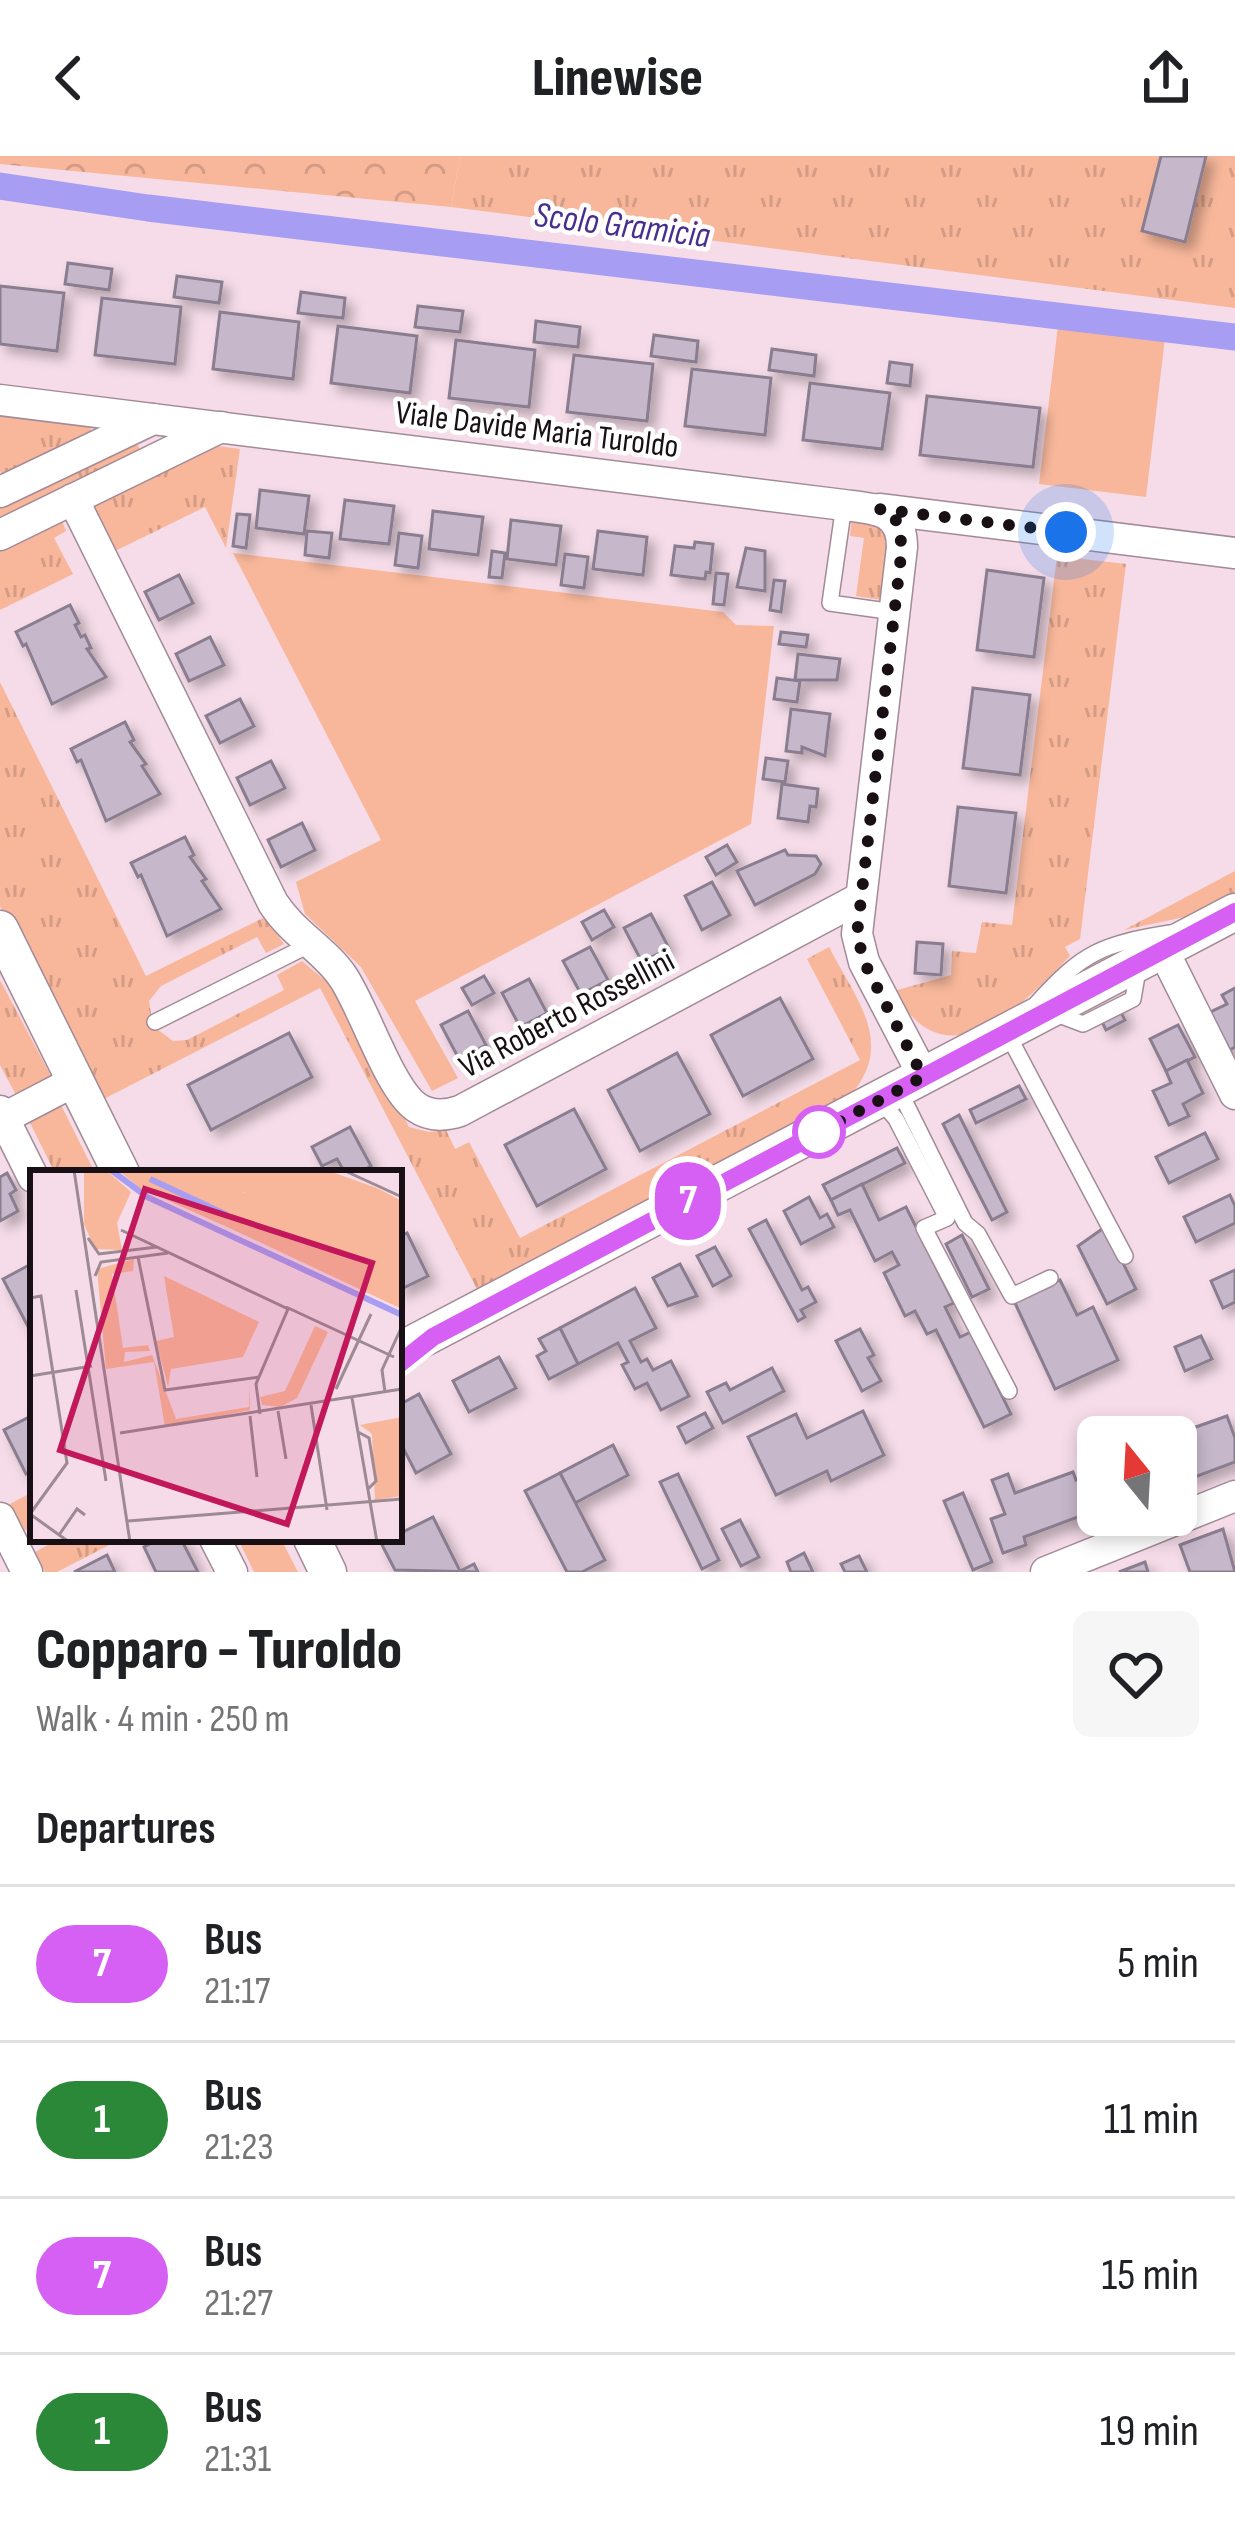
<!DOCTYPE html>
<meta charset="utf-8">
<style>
body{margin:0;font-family:"Sofia Sans Condensed",sans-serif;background:#f6f6f6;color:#202124;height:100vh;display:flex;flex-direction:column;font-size:45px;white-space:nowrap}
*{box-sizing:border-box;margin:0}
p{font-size:39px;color:#757577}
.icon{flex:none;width:66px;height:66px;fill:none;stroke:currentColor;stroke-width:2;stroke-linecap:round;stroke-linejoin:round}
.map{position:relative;height:1416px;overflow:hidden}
.details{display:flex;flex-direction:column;background:#fff;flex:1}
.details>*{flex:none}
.badge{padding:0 24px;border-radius:39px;font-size:42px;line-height:78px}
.needle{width:78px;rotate:342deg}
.tools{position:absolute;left:1077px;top:1260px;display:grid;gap:24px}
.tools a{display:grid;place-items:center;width:120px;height:120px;border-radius:18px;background:#fff;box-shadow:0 6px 18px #0003;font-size:60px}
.you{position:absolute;width:60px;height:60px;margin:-30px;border:9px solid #fff;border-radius:50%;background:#1a73e8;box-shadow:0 0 0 18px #1a73e833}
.map>.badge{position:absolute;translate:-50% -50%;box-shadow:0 0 0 6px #fff}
h2{padding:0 36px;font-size:45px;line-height:108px}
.round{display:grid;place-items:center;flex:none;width:126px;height:126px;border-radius:18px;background:#f6f6f6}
.headline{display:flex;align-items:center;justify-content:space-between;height:204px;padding:0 36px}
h1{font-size:57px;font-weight:800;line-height:90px}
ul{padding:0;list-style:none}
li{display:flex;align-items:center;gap:36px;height:156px;padding:0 36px;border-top:3px solid #e0e0e0}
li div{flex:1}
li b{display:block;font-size:45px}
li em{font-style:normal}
li .badge{min-width:132px;font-weight:700;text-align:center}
header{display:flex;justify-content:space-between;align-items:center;height:156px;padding:0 36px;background:#fff;font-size:54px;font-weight:800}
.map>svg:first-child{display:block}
.grass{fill:url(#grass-tufts)}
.forest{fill:url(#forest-crowns)}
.park{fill:#f8b79b}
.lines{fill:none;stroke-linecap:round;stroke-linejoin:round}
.canal{stroke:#a79df2;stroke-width:27}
.building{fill:#c6b7cb;stroke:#8a7d8f;stroke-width:3;filter:url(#shadow)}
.service-casing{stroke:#a28b97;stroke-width:18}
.minor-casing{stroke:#a28b97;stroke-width:33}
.tertiary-casing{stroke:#a28b97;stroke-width:39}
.service{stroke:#fff;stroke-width:15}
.minor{stroke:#fff;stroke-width:30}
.tertiary{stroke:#fff;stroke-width:36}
.line-casing{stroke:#fff;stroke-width:27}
.line{stroke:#d65ff4;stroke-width:18}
.walk{stroke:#181014;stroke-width:12;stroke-dasharray:0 21.6}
.stop-dot{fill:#fff;stroke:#d65ff4;stroke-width:6}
.labels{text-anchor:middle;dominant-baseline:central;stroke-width:9;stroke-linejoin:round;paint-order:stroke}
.street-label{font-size:33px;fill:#181014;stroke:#fff}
.water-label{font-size:36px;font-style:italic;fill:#472f90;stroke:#fff}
.inset-river{fill:none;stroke:#a79df2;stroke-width:6}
.inset-road{fill:none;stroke:#9d8a93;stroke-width:3}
.view{fill:#c2185b;fill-opacity:0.15;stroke:#c2185b;stroke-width:6}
.inset-edge{fill:none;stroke:#181014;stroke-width:6}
</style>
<header><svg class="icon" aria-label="back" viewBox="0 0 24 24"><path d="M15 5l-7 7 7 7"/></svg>Linewise<svg class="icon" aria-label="share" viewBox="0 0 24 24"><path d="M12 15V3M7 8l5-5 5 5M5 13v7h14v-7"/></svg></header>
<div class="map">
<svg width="1235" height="1416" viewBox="0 0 1235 1416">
<defs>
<pattern id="grass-tufts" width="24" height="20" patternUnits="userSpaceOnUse" patternTransform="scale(3)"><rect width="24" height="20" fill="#f8b79b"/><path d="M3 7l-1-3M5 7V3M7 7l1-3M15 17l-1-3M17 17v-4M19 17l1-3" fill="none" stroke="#d49c85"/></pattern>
<pattern id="forest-crowns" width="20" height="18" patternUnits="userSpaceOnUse" patternTransform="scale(3)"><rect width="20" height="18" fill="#f8b79b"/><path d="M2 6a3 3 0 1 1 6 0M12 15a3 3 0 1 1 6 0" fill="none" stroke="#d49c85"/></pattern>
<filter id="shadow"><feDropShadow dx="7" dy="7" stdDeviation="6" flood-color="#0004"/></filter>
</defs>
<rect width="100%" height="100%" fill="#f5dce8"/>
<g class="grass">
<polygon points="460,0 1235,0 1235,152 451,51"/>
<polygon points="0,253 88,267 93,278 5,325 0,315"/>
<polygon points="133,280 142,297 0,367 0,345"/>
<polygon points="210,289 240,293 226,392 205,351 113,396 94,357 97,341"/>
<polygon points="59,357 66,375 54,382 73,418 0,454 0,387"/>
<polygon points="852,360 879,364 889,383 882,444 856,440 864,382 850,380"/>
<path d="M 1057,400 L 1126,408 L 1080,783 L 1065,791 L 1070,800 C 1022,849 946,931 894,835 L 951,819 L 952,795 L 976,797 L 982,766 L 1012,769 Z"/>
<path d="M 0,526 L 146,820 L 265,761 L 284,788 L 266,797 L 257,781 L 161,830 L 149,845 L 153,870 L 173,885 L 187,884 L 284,834 L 277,819 L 302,805 L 340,837 L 409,971 L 429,976 L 446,974 L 455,993 L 469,986 L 520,1082 L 860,904 L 807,803 L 829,791 C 858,847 899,891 844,946 L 479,1137 L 320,832 L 98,946 L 0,750 Z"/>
<polygon points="1235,715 1235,740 1203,757 1124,774"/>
<polygon points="0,824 51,920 16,939 0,909"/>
<polygon points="61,949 95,1017 55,1017 29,965"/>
<polygon points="33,1336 33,1370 20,1377 6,1350"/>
<polygon points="59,1383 121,1383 57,1416 45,1416 35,1396"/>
<polygon points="238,1383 281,1383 298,1416 254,1416"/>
</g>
<polygon class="forest" points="0,0 460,0 451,51 0,8"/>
<g class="park">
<polygon points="1058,170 1165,182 1146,341 1039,328"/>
<polygon points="233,397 723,456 736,469 774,470 751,668 415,845 458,922 432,935 361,811 305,758 296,726 381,684"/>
</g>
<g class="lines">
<polyline class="canal" points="0,30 148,52 1235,181"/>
</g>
<g class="building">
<polygon points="1161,0 1206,0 1185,86 1142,75"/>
<polygon points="68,107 112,113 109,134 65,128"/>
<polygon points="177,120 222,126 219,147 174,141"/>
<polygon points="0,130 64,137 57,195 0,188"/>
<polygon points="301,136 345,142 343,162 298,157"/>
<polygon points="102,142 181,151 175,208 95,199"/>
<polygon points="418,150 463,155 460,176 415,171"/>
<polygon points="220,156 299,166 293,223 213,213"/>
<polygon points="536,165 580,171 578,191 534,186"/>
<polygon points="338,170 417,180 410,237 331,227"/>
<polygon points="654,179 698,185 696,206 651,200"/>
<polygon points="456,184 535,194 529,251 449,242"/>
<polygon points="772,193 816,199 814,220 769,214"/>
<polygon points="574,199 653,208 647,265 567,256"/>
<polygon points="890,206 912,209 910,230 887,227"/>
<polygon points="692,213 771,222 765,279 685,270"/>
<polygon points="810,227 890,237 882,293 803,284"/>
<polygon points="927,240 1040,252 1033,311 920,299"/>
<polygon points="260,334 309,340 304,378 256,372"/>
<polygon points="345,344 394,350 389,388 340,383"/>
<polygon points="433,355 483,361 478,399 429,393"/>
<polygon points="237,358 250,359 246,392 233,390"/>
<polygon points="511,364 561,370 556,409 507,403"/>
<polygon points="307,375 332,377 329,402 305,399"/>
<polygon points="598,375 647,381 643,419 593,413"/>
<polygon points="399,377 422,380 418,412 395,409"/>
<polygon points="695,386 713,388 710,417 706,416 705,423 671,419 675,390 694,392"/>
<polygon points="746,392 765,395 765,435 737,431"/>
<polygon points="492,395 505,397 502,422 489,421"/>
<polygon points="565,398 588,401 584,432 561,429"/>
<polygon points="987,414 1044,422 1034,501 977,494"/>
<polygon points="716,417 728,418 724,449 713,448"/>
<polygon points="179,419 193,447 159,464 145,436"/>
<polygon points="774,424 785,425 781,456 770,454"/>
<polygon points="70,449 79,467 75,469 81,481 85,479 91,492 87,493 106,521 52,548 26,488 23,490 16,476"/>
<polygon points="781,476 808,479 806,491 779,488"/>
<polygon points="210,481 224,509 189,525 176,498"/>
<polygon points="798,498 840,503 837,524 795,524"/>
<polygon points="777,522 800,525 797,546 774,543"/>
<polygon points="973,532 1030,539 1020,619 963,612"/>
<polygon points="240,543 254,570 220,587 206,560"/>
<polygon points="791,553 830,558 825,600 802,591 802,597 786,595"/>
<polygon points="125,566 134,584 130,586 146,608 142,610 160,638 106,665 81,604 77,606 71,593"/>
<polygon points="766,602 788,605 785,626 763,623"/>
<polygon points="271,605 285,632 250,649 237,622"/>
<polygon points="782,628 818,633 816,651 810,650 808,666 778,662"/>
<polygon points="958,651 1016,657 1006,737 949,730"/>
<polygon points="302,667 315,694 281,711 268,684"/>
<polygon points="185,681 194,699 190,701 206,723 202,725 221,753 167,780 141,719 138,721 131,707"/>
<polygon points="727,689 737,706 716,719 706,701"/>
<polygon points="785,694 788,699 816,700 821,708 815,718 755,749 737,715"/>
<polygon points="712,726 730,759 702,774 685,740"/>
<polygon points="604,754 614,771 592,784 582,766"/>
<polygon points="651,758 669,792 642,806 624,772"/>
<polygon points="917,786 943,788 941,819 915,817"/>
<polygon points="590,791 608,824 581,838 563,805"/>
<polygon points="484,820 494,837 472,849 462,832"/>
<polygon points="529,823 547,857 520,871 502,837"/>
<polygon points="1235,832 1235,891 1224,897 1204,859 1227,848 1222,839"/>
<polygon points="780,842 813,903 743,940 711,879"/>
<polygon points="1116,847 1125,864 1106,874 1097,856"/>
<polygon points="468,855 486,889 459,903 441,869"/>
<polygon points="1178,869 1195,901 1166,915 1150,883"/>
<polygon points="289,877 312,921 211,974 188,929"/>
<polygon points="677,897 710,958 640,995 608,934"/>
<polygon points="1187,904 1203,937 1183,948 1189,960 1169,969 1153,935 1171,927 1166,915"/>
<polygon points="1019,930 1026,943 976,967 970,954"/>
<polygon points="574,953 606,1013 537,1050 505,989"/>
<polygon points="959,959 1007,1056 992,1064 943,968"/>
<polygon points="350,971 371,1010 359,1017 345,1017 337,1003 322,1010 312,991"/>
<polygon points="1205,977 1218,1003 1169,1027 1156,1001"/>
<polygon points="897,992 905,1007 831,1044 823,1029"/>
<polygon points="7,1017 16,1034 10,1038 18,1055 0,1065 0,1021"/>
<polygon points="862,1028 879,1064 906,1051 954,1147 945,1151 960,1181 971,1176 1011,1258 984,1271 936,1174 927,1178 915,1155 905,1160 884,1117 899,1109 892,1096 875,1105 850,1054 838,1059 831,1044"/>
<polygon points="1230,1039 1235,1050 1235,1067 1196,1086 1184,1061"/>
<polygon points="809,1041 820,1062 827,1058 834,1071 801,1088 784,1055"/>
<polygon points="766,1064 802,1134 808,1131 816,1146 801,1154 805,1161 798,1165 749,1073"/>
<polygon points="1105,1071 1136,1133 1107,1148 1078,1090"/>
<polygon points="407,1077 428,1120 399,1134 399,1081"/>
<polygon points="962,1079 989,1133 972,1141 946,1088"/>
<polygon points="715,1091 731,1120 713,1130 697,1100"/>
<polygon points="33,1107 33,1180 3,1123"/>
<polygon points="680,1108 697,1140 668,1150 653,1122"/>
<polygon points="1235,1114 1235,1146 1223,1152 1211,1125"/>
<polygon points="1060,1124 1077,1159 1093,1151 1118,1204 1055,1233 1014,1145"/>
<polygon points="635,1132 656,1172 630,1185 641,1206 647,1203 653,1214 671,1205 689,1240 661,1254 647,1227 635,1233 622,1209 628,1206 618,1187 578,1208 560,1172"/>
<polygon points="560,1172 578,1208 549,1223 537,1200 546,1195 539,1183"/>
<polygon points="860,1173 874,1199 868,1202 881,1225 862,1235 836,1185"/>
<polygon points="1201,1180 1212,1203 1185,1215 1175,1191"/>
<polygon points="499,1201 516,1232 469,1256 453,1225"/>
<polygon points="772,1212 784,1235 723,1267 707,1236 726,1227 730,1234"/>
<polygon points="419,1238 451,1298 416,1317 399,1284 399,1249"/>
<polygon points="863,1255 884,1299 831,1325 827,1315 776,1339 748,1281 796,1258 807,1282"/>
<polygon points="705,1257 713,1272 686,1287 678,1271"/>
<polygon points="33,1259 33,1314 26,1318 4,1274"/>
<polygon points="1227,1260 1235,1282 1235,1306 1192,1322 1176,1278"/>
<polygon points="613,1289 628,1319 575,1347 560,1317"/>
<polygon points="1073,1316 1076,1324 1098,1316 1100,1359 1088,1363 1086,1358 1024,1381 1026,1389 1003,1397 991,1363 1005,1358 992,1324 1008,1318 1015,1337"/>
<polygon points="560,1317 605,1404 582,1416 567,1416 525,1335"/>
<polygon points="678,1318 719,1404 702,1413 660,1326"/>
<polygon points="963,1337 992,1406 973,1414 944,1345"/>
<polygon points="433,1361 460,1415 474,1408 478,1416 395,1414 381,1387 399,1383 399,1378"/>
<polygon points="740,1364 759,1401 741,1410 722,1373"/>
<polygon points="1223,1373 1235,1416 1190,1416 1180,1389"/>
<polygon points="159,1383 181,1383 198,1416 156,1416 144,1391"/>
<polygon points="804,1397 813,1416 791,1416 787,1406"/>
<polygon points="107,1399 115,1416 74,1416"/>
<polygon points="859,1400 867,1416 845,1416 841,1408"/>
<polygon points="1145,1406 1148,1416 1119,1416"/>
</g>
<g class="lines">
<g class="service-casing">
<g id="service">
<polyline points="844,349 830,447 894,456"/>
<path d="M 1037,847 C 1083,796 1102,788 1170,777"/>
<polyline points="1051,856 1083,868 1133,843 1139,808"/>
<polyline points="155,866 309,789"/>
<polyline points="1007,877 1125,1100"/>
<polyline points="899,934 965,1067 978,1078 1012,1140 1050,1122"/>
<polyline points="880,944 896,963 947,1062 924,1072 1009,1235"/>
</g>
</g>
<g class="minor-casing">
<g id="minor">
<path d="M 0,244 L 844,349 C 875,353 902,353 902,391 L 857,778 L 864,806 L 924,921"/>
<polyline points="0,336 153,263"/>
<path d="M 73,343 L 273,747 C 293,778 325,794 343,821 C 364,852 389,932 416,951 C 430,961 445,960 460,955 L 860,742"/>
<polyline points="879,353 1235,397"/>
<polyline points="0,379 221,271"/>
<polyline points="1163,794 1235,938"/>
<polyline points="0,955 33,1021"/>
<polyline points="0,964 75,925"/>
<polyline points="0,1362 27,1416"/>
<polyline points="215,1383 232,1416"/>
<polyline points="1046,1416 1235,1340"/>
</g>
</g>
<g class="tertiary-casing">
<g id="tertiary">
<polyline points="0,773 121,1017"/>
<polyline points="399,1195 1235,756"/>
<polyline points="312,1383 328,1416"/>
</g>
</g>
<use href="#service" class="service"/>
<use href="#minor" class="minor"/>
<use href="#tertiary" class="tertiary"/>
</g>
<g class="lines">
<g class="line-casing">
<polyline id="line" points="399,1208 433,1181 1235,756"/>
</g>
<use href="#line" class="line"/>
<polyline class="walk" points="819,976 801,986 923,921 864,806 857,778 902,391 897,365 879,353 1066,376"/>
</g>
<circle class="stop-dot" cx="819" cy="976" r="24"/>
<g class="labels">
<g class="street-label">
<text transform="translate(537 274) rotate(7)">Viale Davide Maria Turoldo</text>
<text transform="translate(567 858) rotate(-28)">Via Roberto Rossellini</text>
</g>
<g class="water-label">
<text transform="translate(622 70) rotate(7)">Scolo Gramicia</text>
</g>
</g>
<g transform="translate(30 1014)">
<rect width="372" height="372" fill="#f5dce8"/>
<path d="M 54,0 L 76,0 L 101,22 L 87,53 L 92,80 L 65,79 L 54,54 ZM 347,18 L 372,31 L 372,139 L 195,56 L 212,22 L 265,33 ZM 104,89 L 103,101 L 82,104 L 93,178 L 118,175 L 120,181 L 95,182 L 94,192 L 122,185 L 146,249 L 219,237 L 220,214 L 220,240 L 135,257 L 124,192 L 76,199 L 67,99 ZM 285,156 L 298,162 L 267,228 L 250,237 L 232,235 L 230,227 L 255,221 Z" fill="#f8b79b"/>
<path d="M 88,0 L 296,0 L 347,18 L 327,56 L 213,22 L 195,56 L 110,18 Z" fill="#f8b79b"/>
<path d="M 134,106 L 229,152 L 213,187 L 141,199 L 138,217 L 126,171 L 144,167 ZM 372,247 L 372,326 L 345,330 L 342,264 L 330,255 Z" fill="#f8b79b"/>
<path class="inset-river" d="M 81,0 L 117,27 L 372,145M 120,9 L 197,45"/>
<path class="inset-road" d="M 44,0 L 100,372M 313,0 L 372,27M 91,60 L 258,139 L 226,214 L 230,244M 58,68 L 69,84 L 127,77M 108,87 L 135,220 L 229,207M 65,106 L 71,92 L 138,83M 46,120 L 76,311M 0,128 L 11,126 L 37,293 L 0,344M 256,137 L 364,187M 0,206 L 62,196M 306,219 L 341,144M 355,222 L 352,200 L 372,156M 322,228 L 347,372M 281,235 L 297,340M 248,241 L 256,289M 220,246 L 227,307M 328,262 L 339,268 L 346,311 L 338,319M 90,263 L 372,219M 0,344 L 39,372M 98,351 L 372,329M 29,365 L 47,339 L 55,345"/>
<path class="view" d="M 115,19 L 342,93 L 257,354 L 30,280 Z"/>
<rect width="372" height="372" class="inset-edge"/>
</g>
</svg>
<div class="tools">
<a><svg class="needle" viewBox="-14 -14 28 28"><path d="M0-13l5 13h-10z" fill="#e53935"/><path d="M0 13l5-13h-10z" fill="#757577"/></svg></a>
</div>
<div class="you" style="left:1066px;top:376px"></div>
<b class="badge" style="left:688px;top:1045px;background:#d65ff4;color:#fff">7</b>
</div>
<section class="details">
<div class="headline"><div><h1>Copparo - Turoldo</h1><p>Walk · 4 min · 250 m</p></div><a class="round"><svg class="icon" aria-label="heart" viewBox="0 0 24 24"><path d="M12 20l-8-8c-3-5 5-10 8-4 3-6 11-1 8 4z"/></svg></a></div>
<h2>Departures</h2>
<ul>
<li><span class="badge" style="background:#d65ff4;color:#fff">7</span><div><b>Bus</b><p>21:17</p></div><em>5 min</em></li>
<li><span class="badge" style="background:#2c8839;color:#fff">1</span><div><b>Bus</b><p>21:23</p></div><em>11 min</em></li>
<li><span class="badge" style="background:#d65ff4;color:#fff">7</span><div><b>Bus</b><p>21:27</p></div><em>15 min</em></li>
<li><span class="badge" style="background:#2c8839;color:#fff">1</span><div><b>Bus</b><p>21:31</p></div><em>19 min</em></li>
</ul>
</section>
